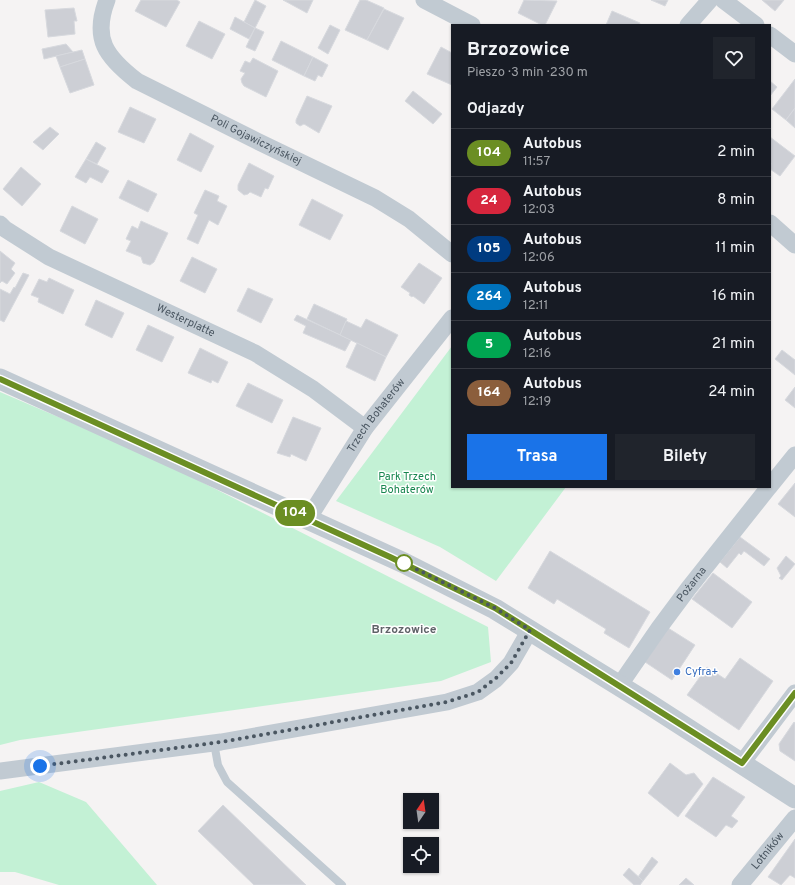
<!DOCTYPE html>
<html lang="pl">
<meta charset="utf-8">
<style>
body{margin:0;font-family:Overpass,sans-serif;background:#20242c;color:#f1f3f6;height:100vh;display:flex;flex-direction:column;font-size:15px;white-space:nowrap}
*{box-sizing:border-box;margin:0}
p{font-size:13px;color:#9ea1a6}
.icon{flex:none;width:22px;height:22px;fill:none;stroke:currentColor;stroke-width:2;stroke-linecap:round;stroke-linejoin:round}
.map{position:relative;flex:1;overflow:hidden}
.sheet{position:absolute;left:451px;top:24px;width:320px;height:464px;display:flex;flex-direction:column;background:#171b24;border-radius:0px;box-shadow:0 1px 3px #0004}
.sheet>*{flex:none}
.badge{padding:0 8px;border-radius:13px;font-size:14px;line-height:26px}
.needle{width:26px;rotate:13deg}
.buttons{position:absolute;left:403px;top:793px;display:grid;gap:8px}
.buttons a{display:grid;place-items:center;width:36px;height:36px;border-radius:0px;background:#171b24;box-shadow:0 1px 3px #0004;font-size:20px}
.you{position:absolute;width:20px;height:20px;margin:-10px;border:3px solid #fff;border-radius:50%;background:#1a73e8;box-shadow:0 0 0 6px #1a73e833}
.map>.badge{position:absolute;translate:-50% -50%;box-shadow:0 0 0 2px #fff}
h2{padding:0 16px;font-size:15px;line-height:36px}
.round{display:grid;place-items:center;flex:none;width:42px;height:42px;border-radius:0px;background:#20242c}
.summary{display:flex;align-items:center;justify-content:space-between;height:68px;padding:0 16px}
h1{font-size:19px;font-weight:700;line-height:30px}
.action{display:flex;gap:8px;margin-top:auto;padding:8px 16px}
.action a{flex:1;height:46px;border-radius:0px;background:#1a73e8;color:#fff;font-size:16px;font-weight:700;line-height:46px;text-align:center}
.action a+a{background:#20242c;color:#f1f3f6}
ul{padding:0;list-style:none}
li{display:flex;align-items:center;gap:12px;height:48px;padding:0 16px;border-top:1px solid #363941}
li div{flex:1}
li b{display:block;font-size:15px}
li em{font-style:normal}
li .badge{min-width:44px;font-weight:700;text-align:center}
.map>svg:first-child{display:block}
.green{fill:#c3f1d5}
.building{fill:#cdcfd5;stroke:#d7d9de}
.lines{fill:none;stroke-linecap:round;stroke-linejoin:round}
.service{stroke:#c1cad2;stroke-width:8}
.minor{stroke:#c1cad2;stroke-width:17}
.tertiary{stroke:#c1cad2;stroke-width:21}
.line-casing{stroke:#fff;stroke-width:9}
.line{stroke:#6b8e23;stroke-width:6}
.walk{stroke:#4a5661;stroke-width:4;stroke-dasharray:0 7.2}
.stop-dot{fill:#fff;stroke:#6b8e23;stroke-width:2}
.shop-dot{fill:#3f7fe0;stroke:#fff;stroke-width:1.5}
.labels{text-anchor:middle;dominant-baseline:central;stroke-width:3;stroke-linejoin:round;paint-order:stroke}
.street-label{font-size:11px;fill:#4a5661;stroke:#fff}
.park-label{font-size:11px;fill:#17864f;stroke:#fff}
.shop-label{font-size:11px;fill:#366cbe;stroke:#fff;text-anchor:start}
.neighbourhood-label{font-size:12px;font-weight:bold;fill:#5f6368;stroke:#fff}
</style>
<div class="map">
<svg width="795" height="885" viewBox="0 0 795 885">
<rect width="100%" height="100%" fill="#f5f3f3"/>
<g class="green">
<polygon points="452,346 452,487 566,487 496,581 440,547 336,501"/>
<polygon points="0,392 154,458 488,627 491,662 441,681 20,740 0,745"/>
<polygon points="39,782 86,802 157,885 59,885 15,872 0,872 0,791"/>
</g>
<g class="building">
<polygon points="141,0 177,0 180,2 166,27 135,11"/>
<polygon points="255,0 266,6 255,28 244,22"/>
<polygon points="283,0 313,0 307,13"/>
<polygon points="360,0 366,0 384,8 367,40 345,30"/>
<polygon points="524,0 557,1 545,25 542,25 518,13"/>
<polygon points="651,0 668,0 665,6"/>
<polygon points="762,0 784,0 775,11"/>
<polygon points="74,8 77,21 74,21 75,34 48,37 45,10"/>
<polygon points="384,9 404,18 388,50 367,40"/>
<polygon points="612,11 640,23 639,25 606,25"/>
<polygon points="235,17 255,28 249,39 230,29"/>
<polygon points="199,21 225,34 212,59 186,46"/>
<polygon points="330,25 340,30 328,54 318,48"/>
<polygon points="255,28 264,32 255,51 246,47"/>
<polygon points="281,41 313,57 304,76 272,60"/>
<polygon points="66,44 73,52 44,59 42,49"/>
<polygon points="441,47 452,53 452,85 427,74"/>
<polygon points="82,50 85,59 60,67 56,56"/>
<polygon points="313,57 328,65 322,77 318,75 315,81 304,76"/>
<polygon points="253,58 278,71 266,97 244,86 242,83 241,79 245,73 240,71 245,61 250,63"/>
<polygon points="85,59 94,85 70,93 60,67"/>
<polygon points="795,79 795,108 786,120 772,109"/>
<polygon points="770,81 777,87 770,96"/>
<polygon points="413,91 442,114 433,124 405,101"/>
<polygon points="307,96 332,106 319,133 304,124 300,126 296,123 296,120"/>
<polygon points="130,107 156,119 144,143 118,132"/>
<polygon points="795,108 795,128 786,120"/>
<polygon points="50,127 59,134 43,150 33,142"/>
<polygon points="190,133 214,146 201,172 177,160"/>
<polygon points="770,137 795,156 780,176 770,169 771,163 770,162"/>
<polygon points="96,142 106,148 97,164 86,159"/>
<polygon points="86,159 109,171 102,183 90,177 86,183 75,177"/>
<polygon points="249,163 274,176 268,189 265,188 261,197 250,192 248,194 244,195 238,190 238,185"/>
<polygon points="21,167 41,184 22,206 3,189"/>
<polygon points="128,180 157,194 148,212 119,198"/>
<polygon points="205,190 219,196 217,201 227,206 218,225 209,220 198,244 187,239 198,215 194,213"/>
<polygon points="312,199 343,215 330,240 299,225"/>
<polygon points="72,206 98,219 85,244 60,231"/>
<polygon points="141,221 168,233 154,262 150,265 143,263 141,257 126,251 131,241 126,239 132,226 138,229"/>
<polygon points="0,251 15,263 11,269 15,273 7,284 2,281 0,283"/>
<polygon points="192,257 217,269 205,293 180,281"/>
<polygon points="419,263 442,278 424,304 413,296 412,297 409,295 410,293 401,287"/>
<polygon points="23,273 29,275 4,322 0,320 0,289 10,294 14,287 15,288"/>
<polygon points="49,278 74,290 63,314 38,302 39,298 31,295 39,279 47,282"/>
<polygon points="248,288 273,299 261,323 237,311"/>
<polygon points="96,300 124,313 112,338 85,325"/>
<polygon points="314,304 347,319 340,335 307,319"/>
<polygon points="297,315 351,340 345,351 303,333 306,326 294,320"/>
<polygon points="366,319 398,335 386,357 340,335 346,321 361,328"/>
<polygon points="148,325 174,337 162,362 136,350"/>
<polygon points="357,343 386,357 375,381 346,367"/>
<polygon points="200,348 228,362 218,383 212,380 211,383 188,373"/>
<polygon points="782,350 795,360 795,375 775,359"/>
<polygon points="248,383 283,400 272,423 236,406"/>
<polygon points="795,387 795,408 785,400"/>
<polygon points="293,417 321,428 306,461 291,454 290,457 277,453"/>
<polygon points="795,483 795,517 778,504"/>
<polygon points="740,537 770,559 764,566 744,551 741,555 739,553 727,568 720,562"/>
<polygon points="550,551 650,612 629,648 604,633 606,629 557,599 554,604 528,588"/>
<polygon points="786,556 795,564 782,580 779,578 781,576 777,568"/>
<polygon points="713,573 752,602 732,628 692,599"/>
<polygon points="668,628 695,645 672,680 645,662"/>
<polygon points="740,658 773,681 739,730 687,695 707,667 725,679"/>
<polygon points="794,722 795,723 795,761 780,751 779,744"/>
<polygon points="670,763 686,775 694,773 703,784 678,817 648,793"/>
<polygon points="713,777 745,797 731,816 738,821 732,828 726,825 716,837 685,816"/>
<polygon points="223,805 306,885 254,885 198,831"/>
<polygon points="795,839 795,878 790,875 781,885 768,877"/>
<polygon points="652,857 658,862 643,881 638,877"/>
<polygon points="629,868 643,881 640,885 634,885 623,875"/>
<polygon points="686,878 694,885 679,885"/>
</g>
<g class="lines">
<polyline class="service" points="214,743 218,765 227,782 342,885"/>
<g class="minor">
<path id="s1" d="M 107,0 C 92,39 106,57 137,81 L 257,141 L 375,198 L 409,219 L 452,254"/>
<polyline points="424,0 472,25"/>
<polyline points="723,0 756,25"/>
<polyline points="688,25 710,0"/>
<polyline points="770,35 795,54"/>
<polyline points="770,223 795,245"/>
<path id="s2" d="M 0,224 L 5,229 L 49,257 L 255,353 L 313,389 L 365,428"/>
<polyline points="770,486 795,455"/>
<path id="s3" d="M 308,519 L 365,428 L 452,318"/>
<path id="s4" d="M 619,686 L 659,628 L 688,589 L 769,487"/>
<polyline points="742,763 795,693"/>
<polyline points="0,771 221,742 447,702 478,692 496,679 511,663 530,630"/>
<path id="s5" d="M 740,885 L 795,818"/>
</g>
<polyline class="tertiary" points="0,379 404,563 495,609 649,704 795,798"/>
</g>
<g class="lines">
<g class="line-casing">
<polyline id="line" points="0,379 390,557 495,608 742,763 795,693"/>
</g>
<use href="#line" class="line"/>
<polyline class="walk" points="40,766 221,742 447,702 478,692 496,678 511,663 530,630 495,608 404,563"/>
</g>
<circle class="stop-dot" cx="404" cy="563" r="8"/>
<circle class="shop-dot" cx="677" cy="672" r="4"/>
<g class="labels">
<g class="street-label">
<text stroke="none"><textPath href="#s1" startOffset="228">Poli Gojawiczyńskiej</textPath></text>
<text stroke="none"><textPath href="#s2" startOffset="210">Westerplatte</textPath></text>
<text stroke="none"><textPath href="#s3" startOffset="124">Trzech Bohaterów</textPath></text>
<text stroke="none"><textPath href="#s4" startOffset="125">Pożarna</textPath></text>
<text stroke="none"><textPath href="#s5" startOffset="44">Lotników</textPath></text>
</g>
<g class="park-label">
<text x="407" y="477">Park Trzech<tspan x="407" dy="13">Bohaterów</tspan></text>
</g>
<g class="shop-label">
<text x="685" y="672">Cyfra+</text>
</g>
<g class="neighbourhood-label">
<text x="404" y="630">Brzozowice</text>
</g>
</g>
</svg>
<div class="buttons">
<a><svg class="needle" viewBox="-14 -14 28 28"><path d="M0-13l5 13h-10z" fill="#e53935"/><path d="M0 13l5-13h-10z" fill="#9ea1a6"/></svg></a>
<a><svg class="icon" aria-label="locate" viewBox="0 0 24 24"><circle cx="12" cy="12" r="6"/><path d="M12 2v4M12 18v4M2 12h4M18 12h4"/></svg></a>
</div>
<div class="you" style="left:40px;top:766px"></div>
<b class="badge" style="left:295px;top:513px;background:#6b8e23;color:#fff">104</b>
<section class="sheet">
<div class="summary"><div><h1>Brzozowice</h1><p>Pieszo · 3 min · 230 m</p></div><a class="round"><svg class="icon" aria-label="heart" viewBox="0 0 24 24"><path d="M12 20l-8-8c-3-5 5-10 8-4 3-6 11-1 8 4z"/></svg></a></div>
<h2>Odjazdy</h2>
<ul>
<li><span class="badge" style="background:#6b8e23;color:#fff">104</span><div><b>Autobus</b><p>11:57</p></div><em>2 min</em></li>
<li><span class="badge" style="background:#d7263d;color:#fff">24</span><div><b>Autobus</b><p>12:03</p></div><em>8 min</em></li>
<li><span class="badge" style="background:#003b80;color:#fff">105</span><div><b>Autobus</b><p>12:06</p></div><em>11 min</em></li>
<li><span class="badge" style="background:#0072bc;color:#fff">264</span><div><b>Autobus</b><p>12:11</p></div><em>16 min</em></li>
<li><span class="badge" style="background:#00a651;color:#fff">5</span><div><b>Autobus</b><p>12:16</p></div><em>21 min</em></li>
<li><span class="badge" style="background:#8b5e3c;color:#fff">164</span><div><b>Autobus</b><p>12:19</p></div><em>24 min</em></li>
</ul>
<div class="action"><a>Trasa</a><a>Bilety</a></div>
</section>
</div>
